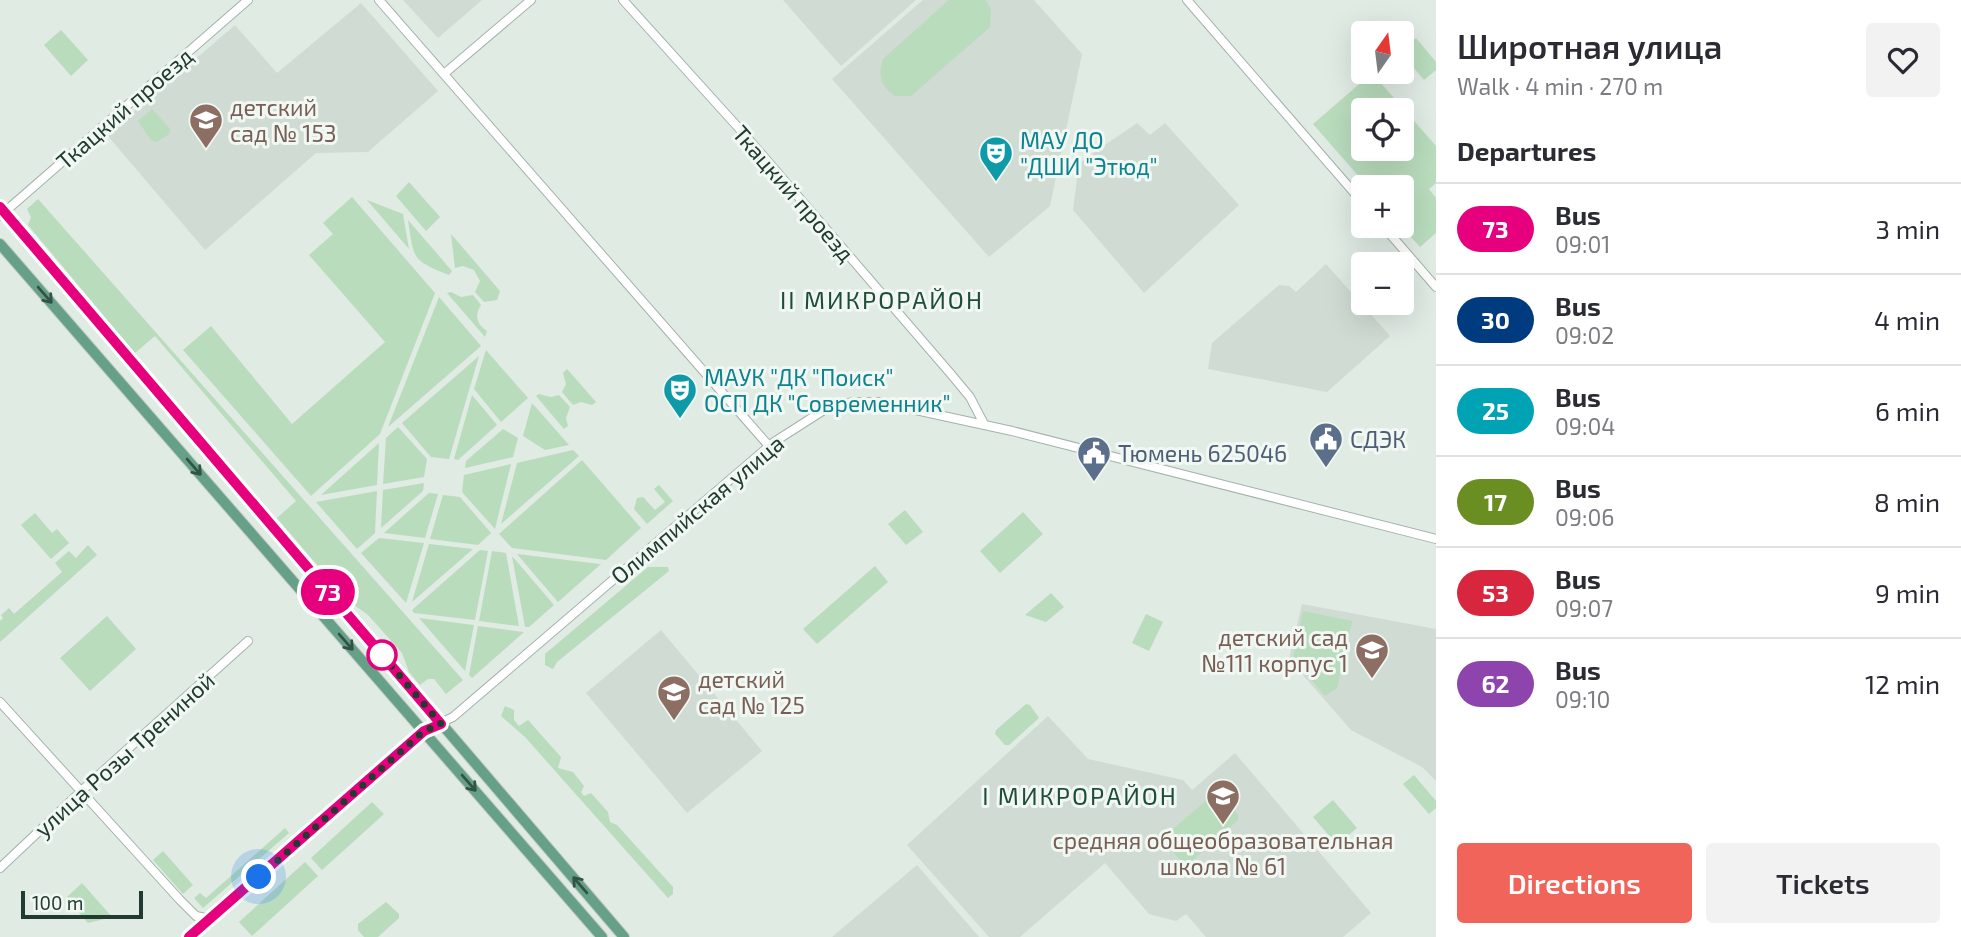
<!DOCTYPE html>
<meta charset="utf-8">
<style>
body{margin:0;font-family:"Exo 2",sans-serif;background:#f2f2f3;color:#2b2b33;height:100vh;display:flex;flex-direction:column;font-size:26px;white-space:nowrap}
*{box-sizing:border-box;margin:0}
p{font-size:23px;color:#7c7c81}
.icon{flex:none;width:38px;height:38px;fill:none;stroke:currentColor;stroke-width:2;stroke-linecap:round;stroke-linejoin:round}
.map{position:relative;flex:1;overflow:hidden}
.drawer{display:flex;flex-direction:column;background:#fff;width:525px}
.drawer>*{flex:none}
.badge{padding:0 14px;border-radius:23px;font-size:24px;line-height:46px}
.needle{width:46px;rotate:14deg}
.buttons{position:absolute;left:1351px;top:21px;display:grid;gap:14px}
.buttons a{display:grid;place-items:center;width:63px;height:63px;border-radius:7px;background:#fff;box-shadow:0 7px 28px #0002;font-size:35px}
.scale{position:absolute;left:21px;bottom:18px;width:122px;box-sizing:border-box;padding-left:7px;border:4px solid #213b30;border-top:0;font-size:19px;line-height:24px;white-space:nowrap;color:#213b30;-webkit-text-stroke:5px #f1f8f3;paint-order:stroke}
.you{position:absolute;width:35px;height:35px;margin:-18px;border:5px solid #fff;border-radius:50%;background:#1a73e8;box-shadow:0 0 0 10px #1a73e833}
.map>.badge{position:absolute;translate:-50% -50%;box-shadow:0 0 0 4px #fff}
h2{padding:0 21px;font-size:26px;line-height:63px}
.round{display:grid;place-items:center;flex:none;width:74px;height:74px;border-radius:7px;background:#f2f2f3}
.head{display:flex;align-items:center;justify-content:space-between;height:119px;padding:0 21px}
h1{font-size:33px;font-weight:600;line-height:52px}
.cta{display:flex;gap:14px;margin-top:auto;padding:14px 21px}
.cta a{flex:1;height:80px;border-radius:7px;background:#f0645a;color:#fff;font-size:28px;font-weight:600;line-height:80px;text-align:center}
.cta a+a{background:#f2f2f3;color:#2b2b33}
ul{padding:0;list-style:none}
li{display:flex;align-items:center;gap:21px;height:91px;padding:0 21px;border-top:2px solid #e1e1e2}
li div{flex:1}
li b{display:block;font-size:26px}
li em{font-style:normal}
li .badge{min-width:77px;font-weight:700;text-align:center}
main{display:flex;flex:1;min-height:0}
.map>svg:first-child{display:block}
.built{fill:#cfdbd3}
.green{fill:#b9dcbd;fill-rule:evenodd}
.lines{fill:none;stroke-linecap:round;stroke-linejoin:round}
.minor-casing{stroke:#a3b3aa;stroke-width:10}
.major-casing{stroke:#c1c8c5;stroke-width:12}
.minor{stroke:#fff;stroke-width:8}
.major{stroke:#65a087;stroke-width:10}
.oneway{stroke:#325446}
.line-casing{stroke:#fff;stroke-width:16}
.line{stroke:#e6007e;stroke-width:10}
.walk{stroke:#213b30;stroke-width:7;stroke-dasharray:0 12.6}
.stop-dot{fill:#fff;stroke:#e6007e;stroke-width:3.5}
.labels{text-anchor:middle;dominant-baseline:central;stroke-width:6;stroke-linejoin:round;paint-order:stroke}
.education-label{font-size:23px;fill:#785e54;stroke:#f1f8f3;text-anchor:start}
.street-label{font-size:23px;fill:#213b30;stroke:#f1f8f3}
.culture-label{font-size:23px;fill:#0d838f;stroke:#f1f8f3;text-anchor:start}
.service-label{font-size:23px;fill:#4e5e75;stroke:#f1f8f3;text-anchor:start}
.neighbourhood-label{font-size:24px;letter-spacing:2px;fill:#1e4d39;stroke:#f1f8f3}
</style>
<main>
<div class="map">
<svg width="1436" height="937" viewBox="0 0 1436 937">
<rect width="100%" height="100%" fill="#e0ebe4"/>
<g class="built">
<polygon points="403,0 482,0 438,38"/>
<polygon points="783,0 916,0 841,66"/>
<polygon points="923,0 1034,0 1082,54 1050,206 989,257 832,79"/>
<polygon points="361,3 438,91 368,152 316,153 205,250 107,135 235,25 277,73"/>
<polygon points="1137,123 1150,135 1165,123 1239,205 1144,293 1073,210 1079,163"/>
<polygon points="1326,264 1390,336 1327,392 1208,369 1212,343 1279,285 1289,286 1296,292"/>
<polygon points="1302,604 1436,629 1436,781 1422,767 1351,730 1289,659"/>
<polygon points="661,630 762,751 687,813 586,693"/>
<polygon points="1048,716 1088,759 1183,780 1192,790 1235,753 1371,913 1343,937 1206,937 1186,914 1176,921 1149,914 1105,863 1020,937 989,937 907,845"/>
<polygon points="917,865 979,937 832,937"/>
</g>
<g class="green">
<path d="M 949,0 L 985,0 L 991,9 L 990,27 L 911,96 L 895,96 C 880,86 878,75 883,59 Z"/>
<polygon points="61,30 88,60 71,76 44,45"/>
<polygon points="1416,38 1436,62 1436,70 1424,80 1402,54 1402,50"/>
<path d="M 1372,73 L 1436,146 L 1436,183 L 1429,189 L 1436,198 L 1436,233 L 1420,247 L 1401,226 L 1402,187 L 1368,187 L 1313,124 ZM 1363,110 L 1402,110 L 1402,149 L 1363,149 Z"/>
<polygon points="152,109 170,129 169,134 157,142 151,140 138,121"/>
<polygon points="409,182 440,217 426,231 396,196"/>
<polygon points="352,197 435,293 380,434 311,496 183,350 211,326 292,424 385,342 309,255 333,234 323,223"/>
<polygon points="38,199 463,680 446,694 434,679 428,679 420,685 409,672 402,653 368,615 347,600 277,518 296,501 155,336 135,353 28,225 31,217 27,209"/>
<polygon points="367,200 403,214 409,249"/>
<path d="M 408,220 L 452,271 L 449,275 C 411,260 414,259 408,220 Z"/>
<polygon points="451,234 500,291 497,300 484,302 475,292 480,281 474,270 463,266 455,268"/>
<path d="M 451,292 L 461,297 L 473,295 L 481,305 C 474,315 477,325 487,331 L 485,337 L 447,293 Z"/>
<polygon points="439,297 481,346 388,427"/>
<polygon points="486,350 528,398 501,422 474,389"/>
<polygon points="479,356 449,459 431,457 402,423"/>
<polygon points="567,369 596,402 592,405 581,402 573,405 562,392 566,384 563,373"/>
<polygon points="539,394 551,397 559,395 570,407 566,418 568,426 564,429 536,396"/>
<polygon points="472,395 497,425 458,460 454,459"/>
<polygon points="532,403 569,445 545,450 523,436"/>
<polygon points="398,427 427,459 424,477 383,484 386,438"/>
<polygon points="503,429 518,438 513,457 465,468 466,461"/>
<polygon points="379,443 377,485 321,495"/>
<polygon points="573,450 579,456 501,524 517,463"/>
<polygon points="582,460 641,528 606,560 512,548 499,534"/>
<polygon points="511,464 495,529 462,492 464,475"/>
<polygon points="424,483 423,491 381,528 383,490"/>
<polygon points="659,485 673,501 647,524 634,509 637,498 643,497 655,510 665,502 654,489"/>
<polygon points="377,491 375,533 357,549 316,502"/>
<polygon points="429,493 438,494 425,538 384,533"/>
<polygon points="443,495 460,497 491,533 478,545 430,539"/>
<polygon points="905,510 923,532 906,545 888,524"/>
<polygon points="1023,512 1043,534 1000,573 980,551"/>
<polygon points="35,513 52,533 57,529 69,543 51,559 21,525"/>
<polygon points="379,538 424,543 406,603 361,553"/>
<polygon points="429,544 473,549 412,602"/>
<polygon points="88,545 97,555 0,642 0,621 3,618 1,615 9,608 14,614 62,572 55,563 69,551 76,558"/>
<polygon points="480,550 488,551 475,620 414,613 412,610"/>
<polygon points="492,551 506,553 519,626 479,621"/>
<polygon points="517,554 600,564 601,564 558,602"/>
<polygon points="512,556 554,605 529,627 525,627"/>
<polygon points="875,566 888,582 817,644 803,629"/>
<polygon points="648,567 668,567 669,571 557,662 553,669 545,665 545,654"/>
<polygon points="1051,593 1064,607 1046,622 1025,615"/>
<polygon points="1303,611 1352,621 1337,688 1325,696 1293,658"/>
<polygon points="1146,614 1163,622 1149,651 1132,643"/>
<polygon points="107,616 136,649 90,691 60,658"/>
<polygon points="419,618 474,625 465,671"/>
<polygon points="478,626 524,632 472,678 469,675"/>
<polygon points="1026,704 1030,705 1039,718 1009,745 1005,745 995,734 996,730"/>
<polygon points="505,706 514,710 514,720 519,726 528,720 561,757 558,768 573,772 584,786 581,792 584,796 591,793 608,812 610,822 617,825 673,887 673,894 668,898 525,737 501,716"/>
<polygon points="1414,775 1436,801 1436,808 1429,814 1403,784"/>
<polygon points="1216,792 1220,793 1238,815 1238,820 1188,864 1184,864 1164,842 1164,837"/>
<polygon points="1333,800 1357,828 1337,845 1313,817"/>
<polygon points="372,802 384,814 322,870 311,858"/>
<polygon points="285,828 289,833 203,908 194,898 200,893 206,898"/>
<polygon points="163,851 193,885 183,894 153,860"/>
<polygon points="305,862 318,876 252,936 239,922"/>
<polygon points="82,883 112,917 88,923 66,898"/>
<polygon points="386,902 399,914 399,918 378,937 364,937 358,930 358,924"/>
</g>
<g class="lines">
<g class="minor-casing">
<g id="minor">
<polyline points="379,0 769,446"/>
<polyline points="623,0 745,135 950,373 970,397 984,424"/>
<polyline points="1187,0 1363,203"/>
<polyline points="445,73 531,0"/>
<polyline points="0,216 248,0"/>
<polyline points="1383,226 1436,287"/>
<polyline points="0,702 180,900 196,916 211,919"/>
<polyline points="0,868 90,783 248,641"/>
<polyline points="189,937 424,731 453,717 774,442 824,410 852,402 879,402 1012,431 1436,539"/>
</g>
</g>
<g class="major-casing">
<g id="major">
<polyline points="0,208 624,937"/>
<polyline points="0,244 602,937"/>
</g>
</g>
<use href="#minor" class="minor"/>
<use href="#major" class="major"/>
</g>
<defs><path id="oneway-shaft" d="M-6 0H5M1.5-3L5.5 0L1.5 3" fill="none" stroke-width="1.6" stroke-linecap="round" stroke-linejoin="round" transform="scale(1.75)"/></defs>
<g class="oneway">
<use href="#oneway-shaft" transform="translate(45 295) rotate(49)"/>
<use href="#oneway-shaft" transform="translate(194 467) rotate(49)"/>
<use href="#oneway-shaft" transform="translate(346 642) rotate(49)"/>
<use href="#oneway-shaft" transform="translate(469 783) rotate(49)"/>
<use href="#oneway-shaft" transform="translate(580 885) rotate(-131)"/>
</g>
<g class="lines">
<g class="line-casing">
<polyline id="line" points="0,207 441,724 424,731 189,937"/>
</g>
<use href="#line" class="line"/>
<polyline class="walk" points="259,877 424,731 441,724 382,655"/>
</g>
<defs>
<g id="school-pin" transform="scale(1.75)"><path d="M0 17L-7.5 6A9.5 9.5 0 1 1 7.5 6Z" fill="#8d6e63" stroke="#f1f8f3"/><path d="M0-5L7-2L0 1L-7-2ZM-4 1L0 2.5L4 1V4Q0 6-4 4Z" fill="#fff"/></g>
<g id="theatre-pin" transform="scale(1.75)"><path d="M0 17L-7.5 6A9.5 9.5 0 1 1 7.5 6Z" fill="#0f9aa8" stroke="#f1f8f3"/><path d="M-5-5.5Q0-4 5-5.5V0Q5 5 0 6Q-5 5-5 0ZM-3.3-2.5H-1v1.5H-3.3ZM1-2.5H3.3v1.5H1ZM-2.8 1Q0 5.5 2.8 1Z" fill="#fff"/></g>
<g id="civic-pin" transform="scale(1.75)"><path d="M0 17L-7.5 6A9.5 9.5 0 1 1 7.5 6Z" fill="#5c6f8a" stroke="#f1f8f3"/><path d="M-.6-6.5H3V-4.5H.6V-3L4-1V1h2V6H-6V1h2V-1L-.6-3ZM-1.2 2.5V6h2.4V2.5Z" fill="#fff"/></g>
</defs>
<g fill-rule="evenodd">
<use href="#school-pin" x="206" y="120"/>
<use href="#theatre-pin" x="996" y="153"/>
<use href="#theatre-pin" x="680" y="390"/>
<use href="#civic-pin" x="1326" y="439"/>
<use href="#civic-pin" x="1094" y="453"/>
<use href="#school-pin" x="1372" y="650"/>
<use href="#school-pin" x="674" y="692"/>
<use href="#school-pin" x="1223" y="796"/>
</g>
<circle class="stop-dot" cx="382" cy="655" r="14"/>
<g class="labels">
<g class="education-label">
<text x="230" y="107">детский<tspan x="230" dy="26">сад № 153</tspan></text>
<text x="1348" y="637" text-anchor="end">детский сад<tspan x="1348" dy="26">№111 корпус 1</tspan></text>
<text x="698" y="679">детский<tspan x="698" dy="26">сад № 125</tspan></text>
<text x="1223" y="840" text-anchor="middle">средняя общеобразовательная<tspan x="1223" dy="26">школа № 61</tspan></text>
</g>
<g class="street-label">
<text transform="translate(124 108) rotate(-41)">Ткацкий проезд</text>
<text transform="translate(794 193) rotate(49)">Ткацкий проезд</text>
<text transform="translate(697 509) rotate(-40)">Олимпийская улица</text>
<text transform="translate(124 754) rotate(-42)">улица Розы Трениной</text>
</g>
<g class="culture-label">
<text x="1020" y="140">МАУ ДО<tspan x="1020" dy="26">"ДШИ "Этюд"</tspan></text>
<text x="704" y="377">МАУК "ДК "Поиск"<tspan x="704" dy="26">ОСП ДК "Современник"</tspan></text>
</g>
<g class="service-label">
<text x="1350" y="439">СДЭК</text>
<text x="1118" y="453">Тюмень 625046</text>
</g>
<g class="neighbourhood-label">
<text x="882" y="299">II МИКРОРАЙОН</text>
<text x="1080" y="795">I МИКРОРАЙОН</text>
</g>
</g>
</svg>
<div class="buttons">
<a><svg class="needle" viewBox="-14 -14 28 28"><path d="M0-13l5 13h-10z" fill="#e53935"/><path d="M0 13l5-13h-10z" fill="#7c7c81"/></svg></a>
<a><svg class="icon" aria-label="locate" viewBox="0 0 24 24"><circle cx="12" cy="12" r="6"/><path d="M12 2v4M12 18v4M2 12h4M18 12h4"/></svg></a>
<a>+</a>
<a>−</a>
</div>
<div class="scale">100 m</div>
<div class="you" style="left:259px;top:877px"></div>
<b class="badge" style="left:328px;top:592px;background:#e6007e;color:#fff">73</b>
</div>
<section class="drawer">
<div class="head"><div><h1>Широтная улица</h1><p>Walk · 4 min · 270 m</p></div><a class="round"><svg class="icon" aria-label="heart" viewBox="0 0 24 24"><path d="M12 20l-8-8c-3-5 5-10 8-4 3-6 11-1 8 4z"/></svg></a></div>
<h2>Departures</h2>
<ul>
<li><span class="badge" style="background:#e6007e;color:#fff">73</span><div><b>Bus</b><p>09:01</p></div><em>3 min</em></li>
<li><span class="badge" style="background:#003b80;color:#fff">30</span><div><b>Bus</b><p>09:02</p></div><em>4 min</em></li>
<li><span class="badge" style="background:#00a3b4;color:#fff">25</span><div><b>Bus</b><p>09:04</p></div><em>6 min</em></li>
<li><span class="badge" style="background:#6b8e23;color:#fff">17</span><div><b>Bus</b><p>09:06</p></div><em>8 min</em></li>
<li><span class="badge" style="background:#d7263d;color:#fff">53</span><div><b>Bus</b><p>09:07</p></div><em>9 min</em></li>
<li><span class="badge" style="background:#8e44ad;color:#fff">62</span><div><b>Bus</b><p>09:10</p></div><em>12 min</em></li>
</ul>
<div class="cta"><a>Directions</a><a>Tickets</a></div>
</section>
</main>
